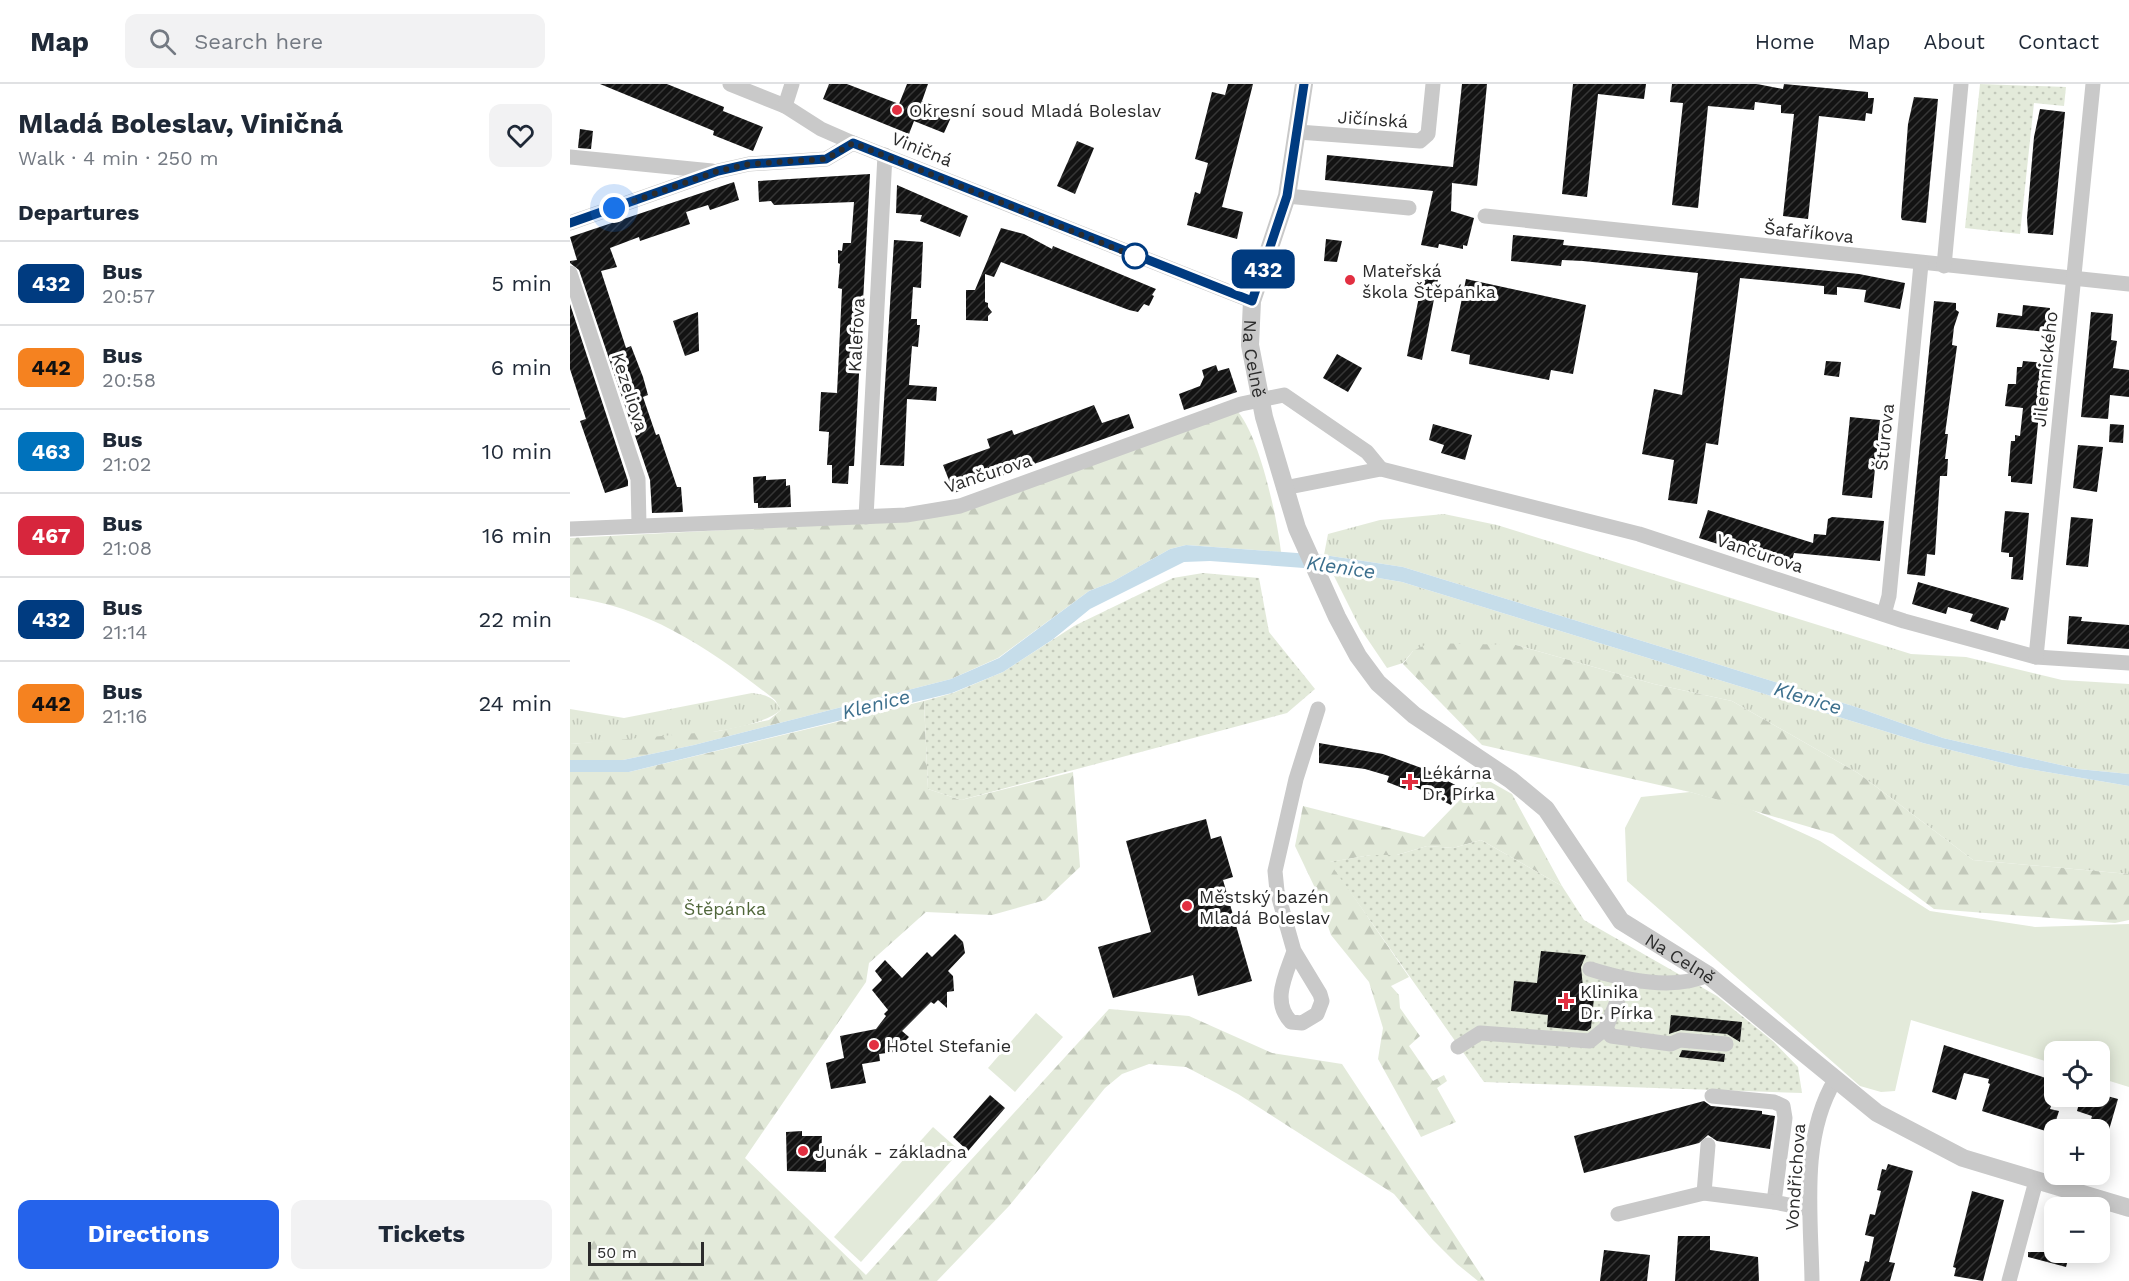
<!DOCTYPE html>
<meta charset="utf-8">
<style>
body{margin:0;font-family:"Work Sans",sans-serif;background:#f2f2f3;color:#1f2937;height:100vh;display:flex;flex-direction:column;font-size:22px;white-space:nowrap}
*{box-sizing:border-box;margin:0}
p{font-size:20px;color:#747a83}
.icon{flex:none;width:33px;height:33px;fill:none;stroke:currentColor;stroke-width:2;stroke-linecap:round;stroke-linejoin:round}
.map{position:relative;flex:1;overflow:hidden}
.side{display:flex;flex-direction:column;background:#fff;width:570px}
.side>*{flex:none}
.badge{padding:0 12px;border-radius:9px;font-size:21px;line-height:39px}
.tools{position:absolute;left:1474px;top:957px;display:grid;gap:12px}
.tools a{display:grid;place-items:center;width:66px;height:66px;border-radius:12px;background:#fff;box-shadow:0 3px 15px #0003;font-size:30px}
.scale{position:absolute;left:18px;bottom:15px;width:116px;box-sizing:border-box;padding-left:6px;border:3px solid #2c2c2c;border-top:0;font-size:16px;line-height:21px;white-space:nowrap;color:#2c2c2c;-webkit-text-stroke:4px #fff;paint-order:stroke}
.you{position:absolute;width:30px;height:30px;margin:-15px;border:4px solid #fff;border-radius:50%;background:#1a73e8;box-shadow:0 0 0 9px #1a73e833}
.map>.badge{position:absolute;translate:-50% -50%;box-shadow:0 0 0 3px #fff}
h2{padding:0 18px;font-size:22px;line-height:54px}
.round{display:grid;place-items:center;flex:none;width:63px;height:63px;border-radius:12px;background:#f2f2f3}
.summary{display:flex;align-items:center;justify-content:space-between;height:102px;padding:0 18px}
h1{font-size:28px;font-weight:700;line-height:45px}
.primary-button{display:flex;gap:12px;margin-top:auto;padding:12px 18px}
.primary-button a{flex:1;height:69px;border-radius:12px;background:#2563eb;color:#fff;font-size:24px;font-weight:700;line-height:69px;text-align:center}
.primary-button a+a{background:#f2f2f3;color:#1f2937}
ul{padding:0;list-style:none}
li{display:flex;align-items:center;gap:18px;height:84px;padding:0 18px;border-top:2px solid #e0e1e3}
li div{flex:1}
li b{display:block;font-size:22px}
li em{font-style:normal}
li .badge{min-width:66px;font-weight:700;text-align:center}
header{display:flex;align-items:center;gap:36px;box-sizing:border-box;height:84px;padding:0 30px;background:#fff;border-bottom:2px solid #e0e1e3}
header strong{font-size:28px}
nav{display:flex;gap:33px;margin-inline-start:auto;font-size:21px}
.search{width:420px;height:54px;background:#f2f2f3;display:flex;align-items:center;gap:15px;box-sizing:border-box;padding:0 21px;border-radius:12px;color:#747a83;font-size:22px}
main{display:flex;flex:1;min-height:0}
.map>svg:first-child{display:block}
.grass{fill:url(#grass-tufts)}
.forest{fill:url(#forest-firs)}
.park{fill:url(#park-dots)}
.garden{fill:#e3eada}
.water{fill:#c6ddea}
.building{fill:url(#building-hatch)}
.lines{fill:none;stroke-linecap:round;stroke-linejoin:round}
.minor{stroke:#c9c9c9;stroke-width:15}
.tertiary{stroke:#c9c9c9;stroke-width:18}
.line-casing{stroke:#fff;stroke-width:14}
.line{stroke:#003b80;stroke-width:9}
.walk{stroke:#2c2c2c;stroke-width:6;stroke-dasharray:0 10.8}
.poi-dot{fill:#e22f41;stroke:#fff;stroke-width:2}
.stop-dot{fill:#fff;stroke:#003b80;stroke-width:3}
.labels{text-anchor:middle;dominant-baseline:central;stroke-width:6;stroke-linejoin:round;paint-order:stroke}
.poi-label{font-size:18px;fill:#2c2c2c;stroke:#fff;text-anchor:start}
.street-label{font-size:18px;fill:#2c2c2c;stroke:#fff}
.park-label{font-size:18px;fill:#51673b;stroke:#fff}
.water-label{font-size:20px;font-style:italic;fill:#3c6f8d;stroke:#fff}
</style>
<header>
<strong>Map</strong>
<div class="search"><svg class="icon" aria-label="search" viewBox="0 0 24 24"><circle cx="10" cy="10" r="6"/><path d="M15 15l6 6"/></svg>Search here</div>
<nav><a>Home</a><a>Map</a><a>About</a><a>Contact</a></nav>
</header>
<main>
<section class="side">
<div class="summary"><div><h1>Mladá Boleslav, Viničná</h1><p>Walk · 4 min · 250 m</p></div><a class="round"><svg class="icon" aria-label="heart" viewBox="0 0 24 24"><path d="M12 20l-8-8c-3-5 5-10 8-4 3-6 11-1 8 4z"/></svg></a></div>
<h2>Departures</h2>
<ul>
<li><span class="badge" style="background:#003b80;color:#fff">432</span><div><b>Bus</b><p>20:57</p></div><em>5 min</em></li>
<li><span class="badge" style="background:#f58220;color:#111">442</span><div><b>Bus</b><p>20:58</p></div><em>6 min</em></li>
<li><span class="badge" style="background:#0072bc;color:#fff">463</span><div><b>Bus</b><p>21:02</p></div><em>10 min</em></li>
<li><span class="badge" style="background:#d7263d;color:#fff">467</span><div><b>Bus</b><p>21:08</p></div><em>16 min</em></li>
<li><span class="badge" style="background:#003b80;color:#fff">432</span><div><b>Bus</b><p>21:14</p></div><em>22 min</em></li>
<li><span class="badge" style="background:#f58220;color:#111">442</span><div><b>Bus</b><p>21:16</p></div><em>24 min</em></li>
</ul>
<div class="primary-button"><a>Directions</a><a>Tickets</a></div>
</section>
<div class="map">
<svg width="1559" height="1197" viewBox="0 0 1559 1197">
<defs>
<pattern id="grass-tufts" width="24" height="20" patternUnits="userSpaceOnUse" patternTransform="scale(1.5)"><rect width="24" height="20" fill="#e3eada"/><path d="M3 7l-1-3M5 7V3M7 7l1-3M15 17l-1-3M17 17v-4M19 17l1-3" fill="none" stroke="#c3c9bb"/></pattern>
<pattern id="forest-firs" width="22" height="20" patternUnits="userSpaceOnUse" patternTransform="scale(1.5)"><rect width="22" height="20" fill="#e3eada"/><path d="M5 1l3.5 6h-7zM16 11l3.5 6h-7z" fill="#c3c9bb"/></pattern>
<pattern id="park-dots" width="8" height="8" patternUnits="userSpaceOnUse" patternTransform="scale(1.5)"><rect width="8" height="8" fill="#e3eada"/><path d="M2 2h.1M6 6h.1" fill="none" stroke="#c3c9bb" stroke-width="1.8" stroke-linecap="round"/></pattern>
<pattern id="building-hatch" width="6" height="6" patternUnits="userSpaceOnUse" patternTransform="scale(1.5)"><rect width="6" height="6" fill="#131313"/><path d="M-1 1l2-2M0 6l6-6M5 7l2-2" fill="none" stroke="#363636"/></pattern>
</defs>
<rect width="100%" height="100%" fill="#fff"/>
<g class="grass">
<polygon points="874,430 927,441 1341,570 1396,573 1492,596 1559,600 1559,690 1508,685 1373,654 1286,623 833,483 754,471 758,450 810,436"/>
<polygon points="761,486 832,498 1353,659 1448,683 1559,702 1559,790 1403,776 1288,689 1162,617 1084,600 946,561 843,567 833,579 817,584 790,544"/>
<path d="M 182,609 C 197,611 204,613 211,626 C 178,654 48,656 0,660 L 0,625 L 54,634 Z"/>
</g>
<g class="forest">
<path d="M 668,328 C 690,354 707,433 711,468 L 616,461 L 600,465 L 542,498 L 519,507 L 428,574 L 381,595 L 124,661 L 53,676 L 0,676 L 0,660 L 149,647 L 199,636 L 211,626 L 205,616 C 143,567 80,523 0,513 L 0,454 L 331,437 Z"/>
<polygon points="859,559 946,561 1084,600 1162,617 1288,689 1403,776 1559,790 1559,836 1545,839 1364,825 1263,750 1120,708 912,661 833,580 843,567"/>
<polygon points="354,617 358,705 391,716 503,688 510,783 475,816 422,831 356,828 299,879 296,898 175,1074 296,1191 539,925 619,932 702,969 772,980 915,1197 908,1197 887,1180 863,1156 824,1110 668,1010 616,983 579,980 552,990 535,1004 439,1122 367,1197 0,1197 0,688 59,688"/>
<polygon points="912,693 942,710 992,802 911,756 883,764 857,762 827,771 801,771 760,778 839,893 821,902 829,911 830,924 850,952 839,962 863,997 874,991 877,997 867,1004 886,1038 851,1053 808,975 813,944 799,898 761,851 745,804 725,762 733,722 854,753"/>
</g>
<g class="park">
<polygon points="1410,0 1496,3 1494,22 1464,19 1450,150 1395,144"/>
<polygon points="633,489 689,494 699,548 745,605 717,629 391,716 358,705 354,617 383,609 433,588 504,542 603,494"/>
<polygon points="911,756 992,802 1014,836 1147,912 1204,958 1228,983 1232,1009 914,998 759,778 801,771 827,771 857,762 883,764"/>
</g>
<g class="garden">
<polygon points="1120,708 1178,724 1250,757 1360,827 1465,843 1559,840 1559,1003 1530,994 1530,968 1485,968 1485,980 1341,936 1325,1007 1311,1008 1290,1002 1057,797 1055,744 1071,713"/>
<polygon points="466,929 493,953 445,1008 418,984"/>
<polygon points="363,1043 390,1067 291,1178 264,1153"/>
</g>
<polygon class="water" points="616,461 754,471 833,483 1286,623 1373,654 1508,685 1559,690 1559,702 1448,683 1353,659 832,498 761,486 640,477 614,478 520,525 482,556 433,588 382,609 59,688 0,688 0,676 53,676 124,661 381,595 429,574 519,507 542,498 600,465"/>
<g class="building">
<polygon points="30,0 97,0 154,23 153,27 193,43 183,67 143,51 144,47"/>
<polygon points="259,0 277,0 329,20 337,0 358,0 352,17 383,29 374,49 344,37 339,50 253,15"/>
<polygon points="658,0 683,0 652,123 673,128 667,155 617,141 625,108 630,110 638,79 625,75 642,8 655,11"/>
<polygon points="892,0 917,0 907,102 882,99 881,127 904,134 897,162 893,161 893,165 869,160 868,164 851,161 863,107 755,96 757,71 883,83"/>
<polygon points="1003,0 1076,0 1074,15 1028,10 1017,113 992,110"/>
<polygon points="1102,0 1187,0 1213,5 1214,0 1298,8 1298,14 1304,14 1302,30 1296,29 1295,37 1249,32 1238,135 1213,132 1224,30 1211,29 1211,21 1185,18 1184,26 1138,22 1128,124 1102,121 1113,19 1100,18"/>
<polygon points="1344,13 1368,15 1356,139 1332,136 1331,133 1338,40"/>
<polygon points="1470,25 1495,28 1483,151 1458,149 1457,134 1464,53"/>
<polygon points="10,45 23,47 21,65 8,64"/>
<polygon points="507,57 524,64 505,110 487,102"/>
<polygon points="300,90 284,382 279,382 278,400 262,399 262,381 257,381 259,348 249,347 251,308 267,309 272,205 268,204 270,180 268,179 268,166 272,167 273,159 281,159 284,118 204,121 201,117 189,118 188,97"/>
<polygon points="164,98 169,116 140,126 138,121 116,128 120,140 70,157 69,153 40,164 47,183 31,187 56,264 61,262 73,293 78,311 73,313 86,351 89,350 107,403 111,403 113,428 82,429 80,396 9,186 0,179 0,177 7,176 0,153"/>
<polygon points="327,101 398,132 390,153 350,137 352,131 326,129"/>
<polygon points="431,144 454,150 482,165 483,162 586,205 582,211 584,212 579,222 574,220 568,228 559,226 431,178 424,193 415,190 415,218 418,219 418,223 422,228 418,232 418,237 396,236 396,206 405,206"/>
<polygon points="943,151 994,156 993,161 1289,190 1335,199 1330,225 1294,218 1296,206 1267,203 1267,211 1254,210 1254,202 1170,194 1148,361 1136,359 1127,420 1098,416 1104,376 1072,370 1084,305 1112,311 1128,189 1013,177 992,176 991,182 941,177"/>
<polygon points="756,155 772,157 767,178 754,177"/>
<polygon points="324,156 353,158 351,204 343,203 341,235 347,235 347,241 350,241 348,263 342,262 339,301 367,303 366,317 337,315 334,382 310,381"/>
<polygon points="854,188 869,190 852,276 837,272"/>
<polygon points="896,195 1016,221 1003,290 981,286 979,296 899,280 900,271 881,267"/>
<polygon points="1364,217 1386,219 1386,226 1389,228 1384,243 1382,261 1387,262 1375,350 1378,350 1375,375 1378,375 1377,392 1370,392 1365,471 1357,470 1355,492 1337,490"/>
<polygon points="0,220 58,397 58,402 35,409 10,337 16,335 0,285"/>
<polygon points="1453,221 1480,224 1477,248 1426,243 1428,229 1452,232"/>
<polygon points="128,228 129,267 115,272 103,237"/>
<polygon points="1521,228 1543,230 1541,256 1547,257 1543,284 1559,286 1559,313 1540,311 1538,335 1511,333"/>
<polygon points="767,270 792,284 778,308 753,294"/>
<polygon points="1256,277 1271,278 1269,293 1254,291"/>
<polygon points="1453,277 1474,279 1462,400 1441,398 1441,392 1438,392 1441,357 1445,357 1445,351 1450,352 1453,324 1435,322 1438,300 1446,300 1447,283 1452,283"/>
<polygon points="646,281 648,287 659,284 667,308 614,326 609,310 630,302 634,293 632,286"/>
<polygon points="524,321 532,339 559,330 564,344 384,409 373,381 420,364 417,355 442,346 444,351"/>
<polygon points="1280,333 1310,336 1302,414 1272,411"/>
<polygon points="863,340 902,351 895,376 871,369 874,361 859,356"/>
<polygon points="1540,340 1554,341 1553,359 1539,358"/>
<polygon points="1508,361 1533,363 1527,408 1503,404"/>
<polygon points="196,392 196,396 216,395 216,402 220,401 221,423 188,424 188,419 184,419 183,393"/>
<polygon points="1138,426 1243,459 1244,450 1256,451 1258,435 1262,433 1314,437 1310,477 1224,469 1220,483 1129,454"/>
<polygon points="1435,427 1459,429 1453,496 1441,495 1443,473 1439,473 1439,469 1431,468"/>
<polygon points="1501,433 1523,435 1518,483 1496,481"/>
<polygon points="1348,498 1439,524 1435,537 1431,536 1428,546 1400,537 1403,530 1378,523 1376,530 1342,520"/>
<polygon points="1499,532 1512,533 1511,537 1559,541 1559,565 1497,560"/>
<polygon points="749,659 813,670 857,686 891,704 881,721 838,699 835,705 817,698 819,692 795,685 749,679"/>
<polygon points="636,735 641,755 651,752 663,793 653,796 682,897 628,912 623,891 543,914 528,863 581,848 556,757"/>
<polygon points="385,850 393,858 395,869 378,887 383,892 384,907 377,908 377,924 368,916 364,920 361,918 332,947 339,953 324,968 309,970 310,977 292,980 296,999 261,1005 256,979 274,974 270,952 306,945 316,932 314,930 318,926 302,906 312,896 305,887 315,876 332,894 357,868 362,873"/>
<polygon points="971,867 1016,871 1011,883 1013,903 1025,904 1021,944 1017,947 977,943 978,931 941,927 944,897 967,899"/>
<polygon points="1101,931 1172,938 1170,958 1157,950 1111,946 1099,950"/>
<polygon points="1374,961 1485,997 1485,1010 1480,1025 1489,1027 1482,1049 1412,1027 1420,1000 1418,999 1419,995 1394,989 1386,1016 1362,1008"/>
<polygon points="1112,966 1155,970 1154,978 1109,973"/>
<polygon points="1530,1010 1548,1015 1539,1046 1518,1046 1522,1032 1507,1027 1511,1012 1530,1012"/>
<polygon points="420,1011 435,1024 398,1067 383,1053"/>
<polygon points="1134,1017 1141,1022 1192,1027 1192,1030 1205,1032 1200,1065 1147,1057 1138,1051 1129,1059 1014,1089 1004,1052"/>
<polygon points="232,1047 232,1052 252,1052 251,1072 256,1072 256,1088 217,1087 216,1048"/>
<polygon points="1318,1080 1343,1087 1319,1178 1325,1179 1320,1197 1290,1197 1295,1177 1299,1178 1304,1153 1295,1151 1300,1130 1305,1131 1311,1107 1307,1106 1312,1085 1316,1086"/>
<polygon points="1402,1107 1434,1116 1413,1197 1384,1192 1386,1184 1383,1183"/>
<polygon points="1108,1152 1140,1152 1140,1166 1188,1173 1189,1197 1105,1197"/>
<polygon points="1034,1166 1080,1171 1077,1197 1030,1197"/>
<polygon points="1458,1168 1500,1168 1496,1183 1458,1173"/>
</g>
<g class="lines">
<g class="minor">
<polyline points="160,0 215,22 251,45 283,59 682,217"/>
<polyline points="215,22 222,0"/>
<polyline points="728,48 850,57 858,50 863,0"/>
<polyline points="0,73 142,87"/>
<polyline points="717,112 839,124"/>
<polyline points="915,132 1559,200"/>
<polyline points="0,139 148,87 179,80 256,75 283,59"/>
<polyline points="1374,182 1391,0"/>
<polyline points="0,189 68,395 69,441"/>
<polyline points="714,404 811,385 1069,450 1334,537 1466,573 1559,579"/>
<polyline points="296,433 315,71"/>
<polyline points="0,445 336,431 390,422 671,320 714,311 797,368 811,385"/>
<polyline points="1314,530 1319,512 1351,180"/>
<polyline points="1466,573 1523,0"/>
<path d="M 724,867 C 716,891 701,917 721,938 L 732,939 L 747,930 L 752,917 L 750,910 L 724,867 L 707,807 L 705,787 L 726,695 L 748,625"/>
<path d="M 1020,885 C 1055,896 1103,907 1138,891"/>
<polyline points="1056,896 1036,944 1041,952 1101,960 1110,956 1156,960"/>
<polyline points="888,963 910,949 1020,957 1036,944"/>
<polyline points="1142,1012 1204,1018 1213,1022 1215,1034 1204,1118 1239,1125"/>
<polyline points="1138,1061 1134,1109 1204,1118"/>
<polyline points="1048,1130 1134,1109"/>
<path d="M 1242,1197 C 1241,1131 1230,1054 1265,996"/>
<polyline points="1439,1197 1466,1097"/>
</g>
<path class="tertiary" id="s1" d="M 734,0 L 717,112 L 682,217 L 680,261 L 694,333 L 727,444 L 767,533 L 788,572 L 808,599 L 844,631 L 941,696 L 976,725 L 1051,837 L 1138,891 L 1307,1029 L 1393,1074 L 1559,1124"/>
</g>
<g class="lines">
<g class="line-casing">
<polyline id="line" points="0,139 148,87 179,80 256,75 283,59 682,217 717,112 734,0"/>
</g>
<use href="#line" class="line"/>
<polyline class="walk" points="44,124 148,87 179,80 256,75 283,59 574,176 565,172"/>
</g>
<g class="poi-dot">
<circle cx="327" cy="26" r="6"/>
<circle cx="780" cy="196" r="6"/>
<path d="M837 689h6v6h6v6h-6v6h-6v-6h-6v-6h6z"/>
<circle cx="617" cy="822" r="6"/>
<path d="M993 908h6v6h6v6h-6v6h-6v-6h-6v-6h6z"/>
<circle cx="304" cy="961" r="6"/>
<circle cx="233" cy="1067" r="6"/>
</g>
<circle class="stop-dot" cx="565" cy="172" r="12"/>
<g class="labels">
<g class="poi-label">
<text x="339" y="26">Okresní soud Mladá Boleslav</text>
<text x="792" y="186">Mateřská<tspan x="792" dy="21">škola Štěpánka</tspan></text>
<text x="852" y="688">Lékárna<tspan x="852" dy="21">Dr. Pírka</tspan></text>
<text x="629" y="812">Městský bazén<tspan x="629" dy="21">Mladá Boleslav</tspan></text>
<text x="1010" y="907">Klinika<tspan x="1010" dy="21">Dr. Pírka</tspan></text>
<text x="316" y="961">Hotel Stefanie</text>
<text x="245" y="1067">Junák - základna</text>
</g>
<g class="street-label">
<text transform="translate(803 35) rotate(4)">Jičínská</text>
<text transform="translate(352 65) rotate(22)">Viničná</text>
<text transform="translate(1239 148) rotate(6)">Šafaříkova</text>
<text transform="translate(286 251) rotate(-87)">Kalefova</text>
<text stroke="none"><textPath href="#s1" startOffset="282">Na Celně</textPath></text>
<text transform="translate(1475 285) rotate(-84)">Jilemnického</text>
<text transform="translate(60 308) rotate(72)">Kezeliova</text>
<text transform="translate(1314 353) rotate(-84)">Štúrova</text>
<text transform="translate(418 389) rotate(-18)">Vančurova</text>
<text transform="translate(1190 469) rotate(18)">Vančurova</text>
<text stroke="none"><textPath href="#s1" startOffset="1048">Na Celně</textPath></text>
<text transform="translate(1225 1093) rotate(-86)">Vondřichova</text>
</g>
<g class="park-label">
<text x="155" y="824">Štěpánka</text>
</g>
<g class="water-label">
<text transform="translate(771 483) rotate(8)">Klenice</text>
<text transform="translate(1238 614) rotate(17)">Klenice</text>
<text transform="translate(306 620) rotate(-14)">Klenice</text>
</g>
</g>
</svg>
<div class="tools">
<a><svg class="icon" aria-label="locate" viewBox="0 0 24 24"><circle cx="12" cy="12" r="6"/><path d="M12 2v4M12 18v4M2 12h4M18 12h4"/></svg></a>
<a>+</a>
<a>−</a>
</div>
<div class="scale">50 m</div>
<div class="you" style="left:44px;top:124px"></div>
<b class="badge" style="left:693px;top:185px;background:#003b80;color:#fff">432</b>
</div>
</main>
